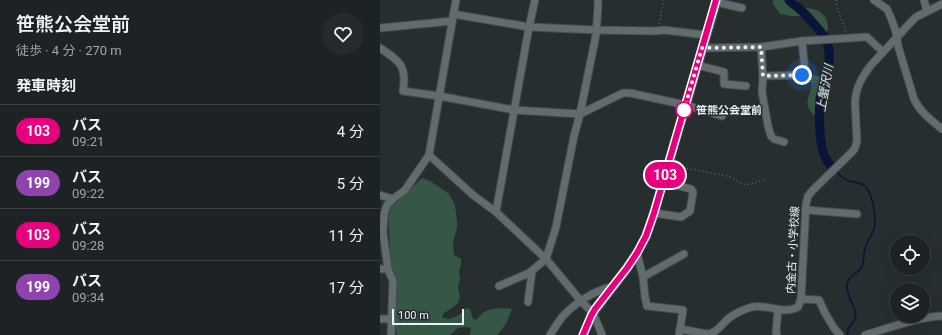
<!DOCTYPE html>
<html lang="ja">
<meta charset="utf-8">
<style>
body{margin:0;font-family:Roboto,"Noto Sans JP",sans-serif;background:#252a2c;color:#f1f3f6;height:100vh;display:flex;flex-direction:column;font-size:15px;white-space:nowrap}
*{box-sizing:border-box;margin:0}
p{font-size:13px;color:#a0a4a6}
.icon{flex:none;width:22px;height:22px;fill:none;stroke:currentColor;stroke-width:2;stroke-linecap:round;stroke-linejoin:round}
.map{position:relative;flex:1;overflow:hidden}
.side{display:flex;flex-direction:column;background:#1d2224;width:380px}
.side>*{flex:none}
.badge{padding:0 8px;border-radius:13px;font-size:14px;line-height:26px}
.fabs{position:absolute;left:510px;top:235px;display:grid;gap:8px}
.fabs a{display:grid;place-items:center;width:40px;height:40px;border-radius:50%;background:#1d2224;box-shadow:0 4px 16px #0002,0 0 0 1px #3b3f41;font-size:20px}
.scale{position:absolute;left:12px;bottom:10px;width:72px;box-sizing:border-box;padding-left:4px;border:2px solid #edf2f3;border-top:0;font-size:11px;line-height:14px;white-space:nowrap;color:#edf2f3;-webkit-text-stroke:3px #272e30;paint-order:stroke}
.you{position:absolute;width:20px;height:20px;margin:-10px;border:3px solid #fff;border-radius:50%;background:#1a73e8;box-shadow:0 0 0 6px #1a73e833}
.map>.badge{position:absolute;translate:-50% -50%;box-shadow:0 0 0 2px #fff}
h2{padding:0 16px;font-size:15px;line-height:36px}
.round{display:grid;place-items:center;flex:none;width:42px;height:42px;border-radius:21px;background:#252a2c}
.summary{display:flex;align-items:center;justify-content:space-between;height:68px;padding:0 16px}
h1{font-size:19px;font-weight:600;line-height:30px}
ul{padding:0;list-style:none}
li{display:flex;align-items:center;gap:12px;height:52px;padding:0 16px;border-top:1px solid #3b3f41}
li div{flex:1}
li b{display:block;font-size:15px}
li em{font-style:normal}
li .badge{min-width:44px;font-weight:700;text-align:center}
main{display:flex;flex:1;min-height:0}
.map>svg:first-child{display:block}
.green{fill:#365646}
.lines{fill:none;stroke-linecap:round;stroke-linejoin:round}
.stream{stroke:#081438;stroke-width:1.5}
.river{stroke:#081438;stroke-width:9}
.minor-casing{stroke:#444b4d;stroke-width:9}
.major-casing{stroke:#444b4d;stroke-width:10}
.path{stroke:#818788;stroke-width:1;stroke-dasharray:1 3;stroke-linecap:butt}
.minor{stroke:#626b6d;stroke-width:7}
.major{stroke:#40918c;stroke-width:8}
.line-casing{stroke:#fff;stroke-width:9}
.line{stroke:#e6007e;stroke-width:6}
.walk{stroke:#edf2f3;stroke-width:4;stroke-dasharray:0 7.2}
.stop-dot{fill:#fff;stroke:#e6007e;stroke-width:2}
.labels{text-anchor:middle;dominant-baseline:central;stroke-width:3;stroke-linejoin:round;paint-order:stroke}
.stop-label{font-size:11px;font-weight:bold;fill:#edf2f3;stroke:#272e30;text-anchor:start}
.street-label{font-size:11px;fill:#edf2f3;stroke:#272e30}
.water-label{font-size:12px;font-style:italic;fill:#dde3f1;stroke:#272e30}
</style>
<main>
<section class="side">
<div class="summary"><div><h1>笹熊公会堂前</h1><p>徒歩 · 4 分 · 270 m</p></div><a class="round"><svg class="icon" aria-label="heart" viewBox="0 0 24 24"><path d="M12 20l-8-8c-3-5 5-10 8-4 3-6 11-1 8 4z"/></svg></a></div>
<h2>発車時刻</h2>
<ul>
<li><span class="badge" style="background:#e6007e;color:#fff">103</span><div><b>バス</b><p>09:21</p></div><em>4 分</em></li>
<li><span class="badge" style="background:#8e44ad;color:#fff">199</span><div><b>バス</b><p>09:22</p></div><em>5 分</em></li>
<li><span class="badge" style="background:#e6007e;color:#fff">103</span><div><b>バス</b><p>09:28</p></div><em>11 分</em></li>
<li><span class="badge" style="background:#8e44ad;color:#fff">199</span><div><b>バス</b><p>09:34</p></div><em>17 分</em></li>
</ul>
</section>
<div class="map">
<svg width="562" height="335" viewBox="0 0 562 335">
<rect width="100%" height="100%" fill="#272e30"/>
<g class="green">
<polygon points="393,0 406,0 410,5 422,16 412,16 400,14 393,4"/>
<path d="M 412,0 L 417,0 C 419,2 421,5 424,7 C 428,9 434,8 439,11 C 446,15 451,26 446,33 L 425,11 Z"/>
<path d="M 427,74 L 443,77 L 439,93 L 437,116 C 433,115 432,113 430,110 C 423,101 433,92 431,82 C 430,79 428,77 427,74 Z"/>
<path d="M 42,178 L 50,181 L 68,193 L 73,201 L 75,206 L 77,221 L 77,228 L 73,243 L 74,255 L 81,259 L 81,264 L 79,271 L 80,279 L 78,287 L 80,297 L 78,303 L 72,308 L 64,313 L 62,317 C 70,322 81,315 86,308 L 90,309 L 93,319 L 96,320 C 98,318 101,315 103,313 C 111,307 124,308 132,309 L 126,324 L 122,329 L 117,335 L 90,335 L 91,328 L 86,327 L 78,328 L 70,335 L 17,335 L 14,324 L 8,212 L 10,208 L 18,201 L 26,193 Z"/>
</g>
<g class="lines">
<g class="stream">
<polyline points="450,165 453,168"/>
<path d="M 455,171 C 459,174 462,178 467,180 C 473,183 482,182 486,187 C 493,196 497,219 494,229 C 492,235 487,241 485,248 C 483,254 485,263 481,268 C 477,274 469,276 467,284 C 465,294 476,307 476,316 C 475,324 466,325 468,335"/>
</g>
<path class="river" d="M 409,0 C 412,4 417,6 421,10 C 426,15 443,33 446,40 C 455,59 443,80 440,99 C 439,112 439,143 444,154 C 445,158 448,162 450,165"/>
<g class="minor-casing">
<g id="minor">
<path d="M 494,0 L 507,9 L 511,18 L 516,32 L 518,46 L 534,99 C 540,112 551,120 562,129"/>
<polyline points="544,0 547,11"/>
<polyline points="336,2 362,8"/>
<polyline points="73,14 149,27 217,30 275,31 284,30 326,35"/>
<polyline points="0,28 72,21"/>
<polyline points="381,47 383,76 382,92 388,126 391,136 394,139 404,142"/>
<path d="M 0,48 C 20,61 27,66 23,91 L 59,96 L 134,110 L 200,114 L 243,93 L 250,93 L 306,105 L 342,116"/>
<polyline points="322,48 381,47 422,41 487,37 503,52"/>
<polyline points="317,65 344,72 344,84 366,86"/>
<polyline points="383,76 423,75 425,72 422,41"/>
<polyline points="49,155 93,195 116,212 166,259 201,301 213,313 222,335"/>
<polyline points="0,195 13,199"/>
<polyline points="426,210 477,214"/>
<polyline points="116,212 149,27 155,0"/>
<polyline points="274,213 301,217 310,211 313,192 311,189 283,182"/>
<polyline points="257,253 263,277 265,297 267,306 303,310 299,335"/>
<polyline points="0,269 8,269"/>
<polyline points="263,277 304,254"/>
<polyline points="119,286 149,273 166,259 176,227 194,136 200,114 216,35 218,7 218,0"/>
<polyline points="421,299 439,300 445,313 454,328 460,335"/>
<polyline points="148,302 152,271"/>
<polyline points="0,319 12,319"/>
<path d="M 300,329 L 327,334 C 337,333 342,324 349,318 C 356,313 364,309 372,307 C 388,304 403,315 418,307 L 421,299 L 426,204 L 428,196 L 433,190 L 473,151 L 475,148 L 477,141 L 475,102 C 476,87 482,77 491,65 L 532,21 L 536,17 L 562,4"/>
<polyline points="11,335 13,281 8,269 5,247 3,232 4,214 7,205 13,199 25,190 49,155 76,0"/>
<path d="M 170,335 C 174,329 178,322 183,316 C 195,303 215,290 232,287"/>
<polyline points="397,335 396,332 398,310"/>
<path d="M 485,335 C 509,328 537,317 562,316"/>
</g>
</g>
<g class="major-casing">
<polyline id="major" points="203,335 213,313 247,268 257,253 266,236 274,213 337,0"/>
</g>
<g class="path">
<path d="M 456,0 C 457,11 463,21 466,32"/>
<polyline points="279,24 284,0"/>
<path d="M 295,166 L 352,177 C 355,179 357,182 360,183 C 369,187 376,181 385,180"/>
</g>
<use href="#minor" class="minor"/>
<use href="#major" class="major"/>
</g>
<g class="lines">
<g class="line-casing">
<polyline id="line" points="203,335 211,316 215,309 247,268 257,253 266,236 274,213 336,0"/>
</g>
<use href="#line" class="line"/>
<polyline class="walk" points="304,110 322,48 381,47 383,76 422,75"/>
</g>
<circle class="stop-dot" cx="304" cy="110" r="8"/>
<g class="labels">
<g class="stop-label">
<text x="316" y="110">笹熊公会堂前</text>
</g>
<g class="street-label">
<text transform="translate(413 250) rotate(-87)">内金古・小学校線</text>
</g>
<g class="water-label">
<text transform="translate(445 88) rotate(-80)">上蟹沢川</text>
</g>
</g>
</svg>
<div class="fabs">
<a><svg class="icon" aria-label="locate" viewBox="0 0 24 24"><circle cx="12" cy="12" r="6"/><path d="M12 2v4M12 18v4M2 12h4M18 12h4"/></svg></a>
<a><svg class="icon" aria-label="layers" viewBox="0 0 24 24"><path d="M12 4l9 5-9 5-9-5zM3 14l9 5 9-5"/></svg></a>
</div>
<div class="scale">100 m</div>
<div class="you" style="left:422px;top:75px"></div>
<b class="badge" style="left:285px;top:175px;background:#e6007e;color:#fff">103</b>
</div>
</main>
